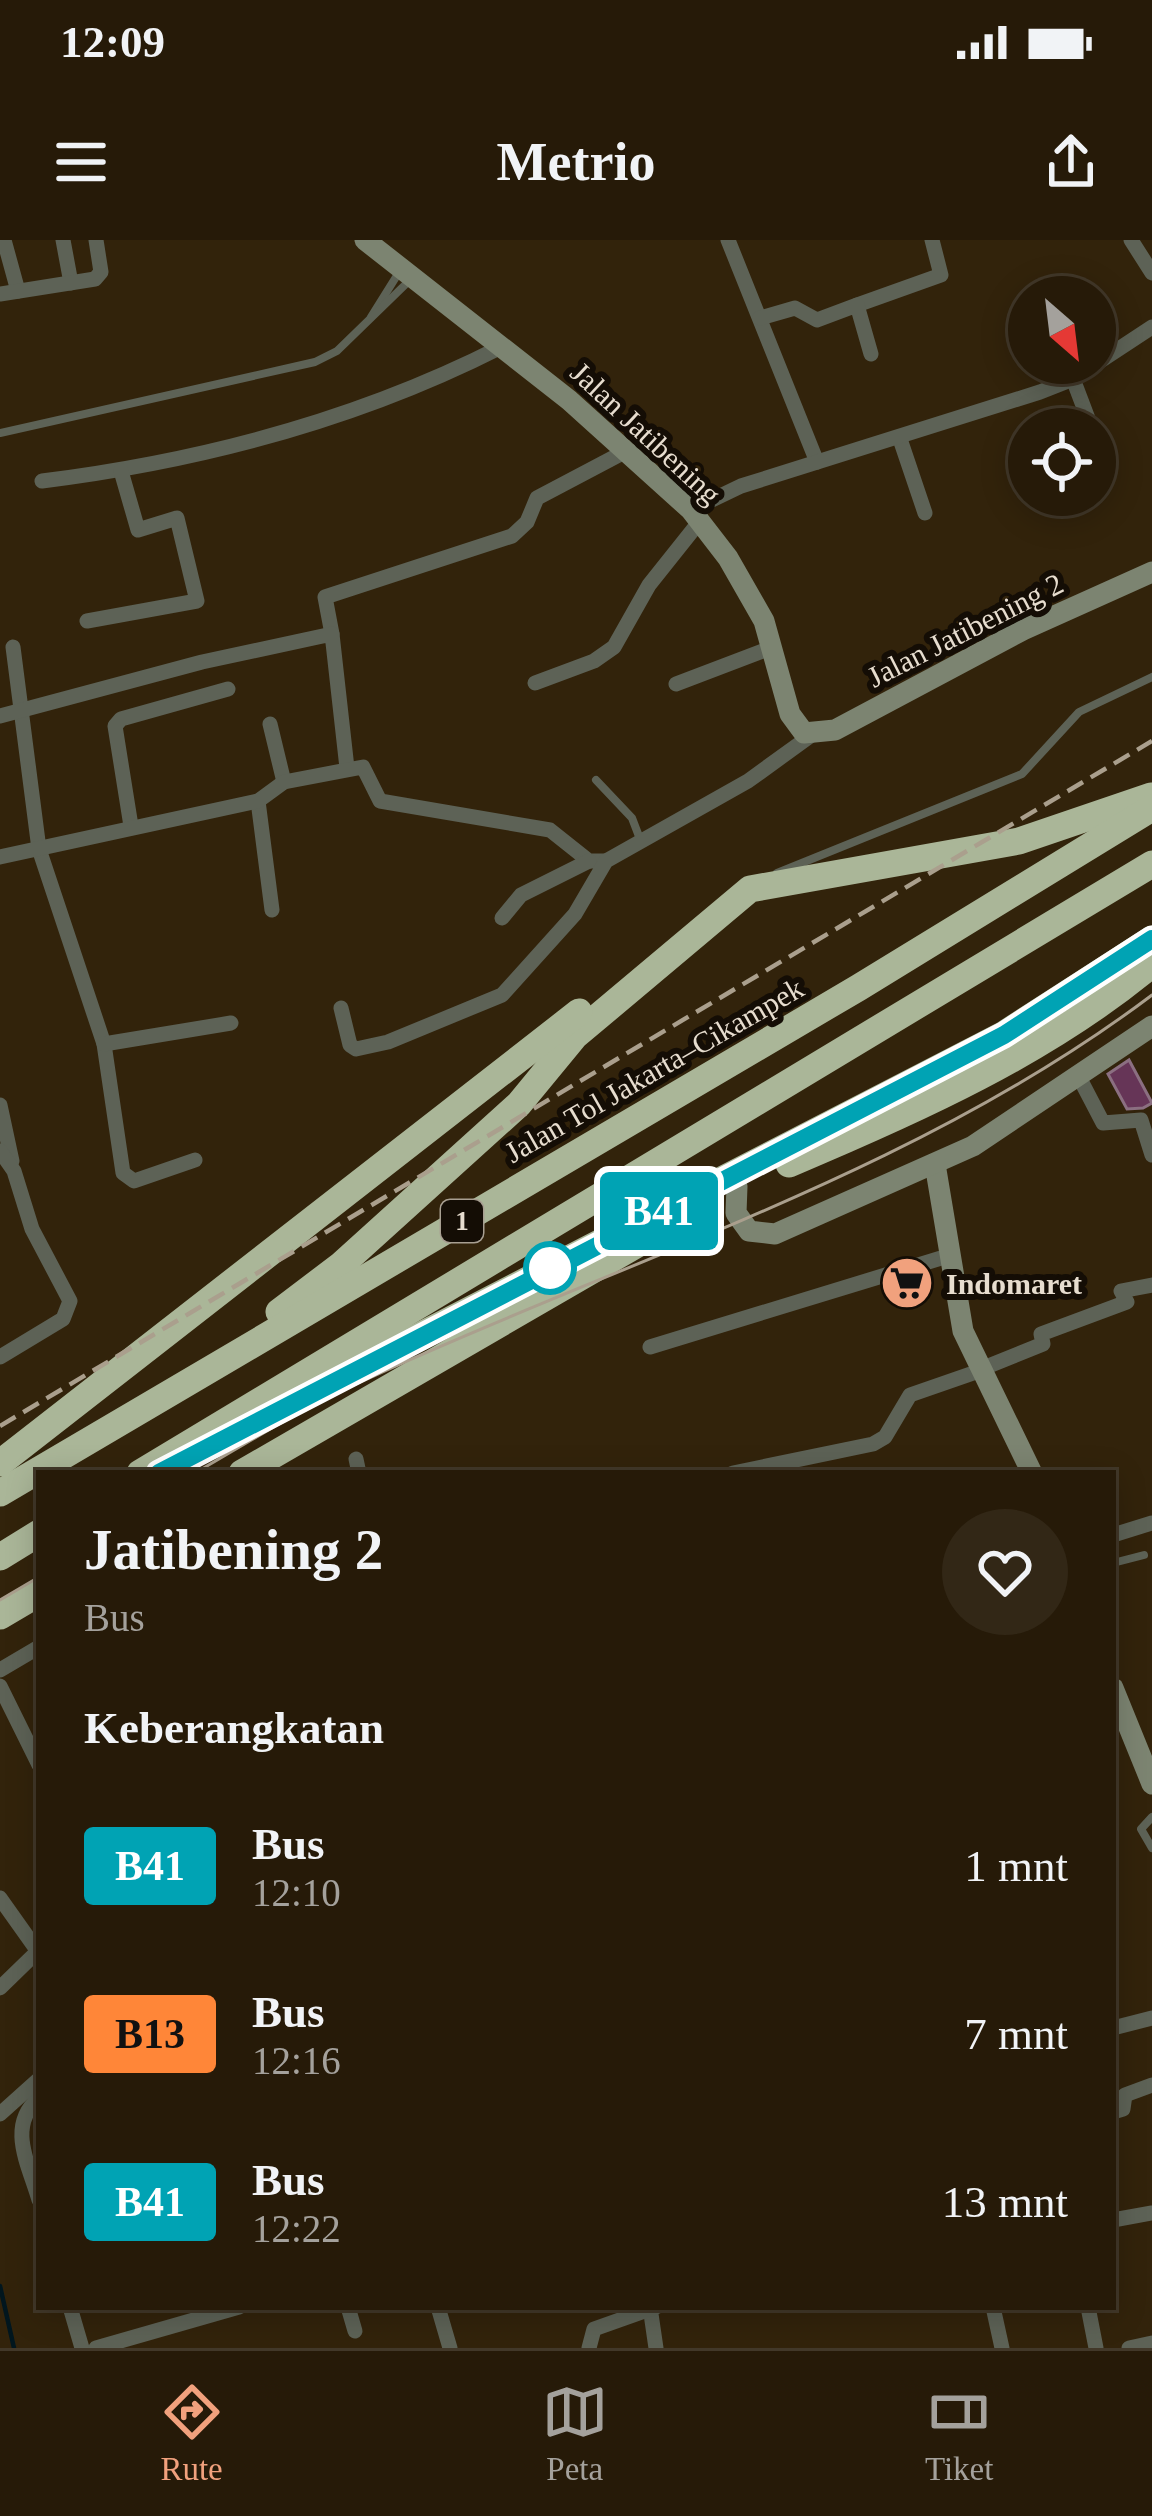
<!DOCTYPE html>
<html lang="id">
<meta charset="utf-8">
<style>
body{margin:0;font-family:"Times New Roman",serif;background:#322716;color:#f1f3f6;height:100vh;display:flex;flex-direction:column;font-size:45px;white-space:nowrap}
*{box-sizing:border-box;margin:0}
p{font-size:39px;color:#a4a19c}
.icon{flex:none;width:66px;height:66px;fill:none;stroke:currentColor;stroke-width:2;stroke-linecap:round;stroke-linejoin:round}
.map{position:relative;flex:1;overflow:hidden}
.details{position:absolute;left:36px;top:1230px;width:1080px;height:840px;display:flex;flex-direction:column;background:#261a08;border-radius:0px;box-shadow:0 6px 30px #0003,0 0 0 3px #423829}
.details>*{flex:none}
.badge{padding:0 24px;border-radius:9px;font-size:42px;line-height:78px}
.needle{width:78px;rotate:152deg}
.fabs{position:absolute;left:1008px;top:36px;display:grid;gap:24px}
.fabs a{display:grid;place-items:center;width:108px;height:108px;border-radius:50%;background:#261a08;box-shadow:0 6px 30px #0003,0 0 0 3px #423829;font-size:60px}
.map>.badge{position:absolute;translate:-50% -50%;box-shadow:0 0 0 6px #fff}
h2{padding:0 48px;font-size:45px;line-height:108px}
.round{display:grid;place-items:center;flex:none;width:126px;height:126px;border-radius:63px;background:#322716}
.summary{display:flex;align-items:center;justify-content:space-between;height:204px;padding:0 48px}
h1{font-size:57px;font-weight:700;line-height:90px}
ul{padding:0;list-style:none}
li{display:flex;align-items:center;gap:36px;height:168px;padding:0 48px}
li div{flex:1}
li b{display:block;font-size:45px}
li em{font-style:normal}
li .badge{min-width:132px;font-weight:700;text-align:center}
.status{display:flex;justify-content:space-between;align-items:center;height:84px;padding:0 60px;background:#261a08;direction:ltr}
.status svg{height:33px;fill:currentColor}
header{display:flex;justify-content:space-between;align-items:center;height:156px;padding:0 48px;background:#261a08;font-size:54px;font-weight:700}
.tab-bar{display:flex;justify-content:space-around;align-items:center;height:168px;border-top:3px solid #423829;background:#261a08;font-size:33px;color:#a4a19c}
.tab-bar a{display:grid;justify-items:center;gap:6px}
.tab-bar .active{color:#f1a17d}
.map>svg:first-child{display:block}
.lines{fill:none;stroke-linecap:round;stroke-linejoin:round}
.stream{stroke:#01161e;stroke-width:4.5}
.building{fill:#663557;stroke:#8b6f81;stroke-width:3}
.lane{stroke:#5d6256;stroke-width:8}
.street{stroke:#5d6256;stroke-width:15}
.secondary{stroke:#7c8471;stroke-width:21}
.highway{stroke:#aab698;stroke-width:27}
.tram{stroke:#aa9f8d;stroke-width:3}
.rail{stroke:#aa9f8d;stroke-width:4.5;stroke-dasharray:18 9;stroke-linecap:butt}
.line-casing{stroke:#fff;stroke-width:27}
.line{stroke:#00a3b4;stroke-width:18}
.stop-dot{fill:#fff;stroke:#00a3b4;stroke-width:6}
.labels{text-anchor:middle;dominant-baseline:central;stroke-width:12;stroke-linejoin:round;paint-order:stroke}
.shield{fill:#140d05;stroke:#a89f92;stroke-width:3}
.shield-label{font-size:27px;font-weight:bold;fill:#e7ddcf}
.street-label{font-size:30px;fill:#e7ddcf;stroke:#140d05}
.poi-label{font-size:30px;font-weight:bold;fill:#e7ddcf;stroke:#140d05;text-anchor:start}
</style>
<div class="status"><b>12:09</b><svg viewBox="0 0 49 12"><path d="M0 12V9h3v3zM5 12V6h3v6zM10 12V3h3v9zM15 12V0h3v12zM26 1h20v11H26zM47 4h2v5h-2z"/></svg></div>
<header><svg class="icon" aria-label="menu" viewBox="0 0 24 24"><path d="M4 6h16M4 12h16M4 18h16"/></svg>Metrio<svg class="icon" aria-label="share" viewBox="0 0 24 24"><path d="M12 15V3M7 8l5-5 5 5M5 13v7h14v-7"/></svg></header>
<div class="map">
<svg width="1152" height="2108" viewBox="0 0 1152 2108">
<rect width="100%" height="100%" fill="#32230b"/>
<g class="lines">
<polyline class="stream" points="0,2046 14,2108"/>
</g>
<polygon class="building" points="1129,820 1152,863 1143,868 1127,869 1108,834"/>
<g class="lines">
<g class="lane">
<polyline points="371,77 401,29"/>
<polyline points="0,193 315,122 337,111 409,41"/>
<polyline points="596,540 632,578 640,599"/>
<polyline points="777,633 1022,534 1079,472 1152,437"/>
<polyline points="1113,1323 1144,1315"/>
<polyline points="1152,1577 1141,1589 1152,1608"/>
</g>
<g class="street">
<polyline points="4,0 18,51"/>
<polyline points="63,0 71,43"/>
<polyline points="728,0 817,222"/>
<polyline points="1131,0 1152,33"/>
<polyline points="0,54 95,39 101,32 96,0"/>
<polyline points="857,65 941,35 932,0"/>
<polyline points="760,78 795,68 817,80 857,65 871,114"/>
<polyline points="1073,139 1109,234 1095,243"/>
<polyline points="900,199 925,273"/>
<path d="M 42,241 C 202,221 357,180 501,107"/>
<polyline points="691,270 741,246 1040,152 1073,139 1152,87"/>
<polyline points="87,381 197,361 177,278 138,290 121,231"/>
<polyline points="332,394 325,357 512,296 527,282 537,258 628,210"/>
<polyline points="13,407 39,609 104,804 123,933 134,941 195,920"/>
<polyline points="535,443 594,421 614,407 649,345 700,281"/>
<polyline points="676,444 773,407"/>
<polyline points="0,476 202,422 332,394 347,528"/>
<polyline points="270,484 284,542"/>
<polyline points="258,561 272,670"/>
<polyline points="131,586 115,486 121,479 228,449"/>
<polyline points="0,617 258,561 284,542 363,527 380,561 550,590 589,621 606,621"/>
<polyline points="502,678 521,655 589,621"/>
<polyline points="341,768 350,805 356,809 388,802 502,755 575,674 606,621 748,541 813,494"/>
<polyline points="104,804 231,783"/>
<polyline points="1079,837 1103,883 1141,880 1152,915"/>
<polyline points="0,865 12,921"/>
<polyline points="0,911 14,931 32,989 70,1061 63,1079 0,1117"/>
<polyline points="650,1107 951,1015"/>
<polyline points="991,1125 1043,1104 1041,1094 1127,1062 1121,1051 1152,1045"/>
<polyline points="356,1219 359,1233"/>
<polyline points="733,1233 873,1204 885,1197 910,1155 982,1130"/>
<polyline points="1113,1295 1152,1283"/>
<polyline points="0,1430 39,1407"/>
<polyline points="0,1446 39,1525"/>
<polyline points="0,1658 39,1713"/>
<polyline points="0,1748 39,1710"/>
<polyline points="1113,1788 1152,1778"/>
<path d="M 39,1858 C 6,1886 29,1925 39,1960"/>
<polyline points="1113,1872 1123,1869 1125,1855 1152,1845"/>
<polyline points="0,1874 39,1839"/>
<polyline points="1113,1980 1152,1973"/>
<polyline points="70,2067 82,2108"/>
<polyline points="348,2067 355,2091"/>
<polyline points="438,2067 450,2108"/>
<polyline points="650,2067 656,2108"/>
<polyline points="993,2067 1002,2108"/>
<polyline points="1088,2067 1096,2108"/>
<polyline points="96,2108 239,2067"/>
<polyline points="589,2108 594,2089 656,2067"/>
<polyline points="1129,2108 1152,2103"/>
</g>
<g class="secondary">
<polyline points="365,0 569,160 691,270 728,318 764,381 790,474 804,493 835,490 1023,390 1152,332"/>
<polyline points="935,924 963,1091 1032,1233"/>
<polyline points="737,946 736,973 749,991 775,994 973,906 1152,786"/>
<polyline points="1113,1448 1152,1544"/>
</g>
<g class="highway">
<path d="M 789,924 C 915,871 1047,812 1152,724"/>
<polyline points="279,1072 341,1025 519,864 575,796 750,649 1019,601 1151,556"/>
<polyline points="295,1160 1003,795 1152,699"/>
<polyline points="0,1223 579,772"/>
<polyline points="140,1233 1152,624"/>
<polyline points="242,1233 691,973"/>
<polyline points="0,1253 858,748 1152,568"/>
<polyline points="0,1317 39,1293"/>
<polyline points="0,1376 39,1353"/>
</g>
<g class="tram">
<path d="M 195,1233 C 247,1203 299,1170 354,1145 C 622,1020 914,935 1152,755"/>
<polyline points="0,1360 39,1337"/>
</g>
<polyline class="rail" points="0,1186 1152,501"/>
</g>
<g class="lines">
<g class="line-casing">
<polyline id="line" points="159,1233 1004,795 1152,699"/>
</g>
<use href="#line" class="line"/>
</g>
<defs>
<g id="supermarket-disc" transform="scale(2.7)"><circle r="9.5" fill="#f1a17d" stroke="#140d05"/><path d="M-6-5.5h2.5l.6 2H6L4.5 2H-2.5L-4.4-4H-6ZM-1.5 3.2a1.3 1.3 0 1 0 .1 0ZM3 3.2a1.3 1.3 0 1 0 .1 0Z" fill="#111"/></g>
</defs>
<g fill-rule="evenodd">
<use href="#supermarket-disc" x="907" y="1043"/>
</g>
<circle class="stop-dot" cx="550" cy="1028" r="24"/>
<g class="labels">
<rect class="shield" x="441" y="960" width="42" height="42" rx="9"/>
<g class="shield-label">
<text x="462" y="981">1</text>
</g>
<g class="street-label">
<text transform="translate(646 193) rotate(43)">Jalan Jatibening</text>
<text transform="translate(965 390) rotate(-27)">Jalan Jatibening 2</text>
<text transform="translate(654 830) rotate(-30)">Jalan Tol Jakarta–Cikampek</text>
</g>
<g class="poi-label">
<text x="946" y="1043">Indomaret</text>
</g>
</g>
</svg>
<div class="fabs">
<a><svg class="needle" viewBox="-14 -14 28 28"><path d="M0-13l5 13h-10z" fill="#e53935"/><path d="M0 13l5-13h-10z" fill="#a4a19c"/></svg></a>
<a><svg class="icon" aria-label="locate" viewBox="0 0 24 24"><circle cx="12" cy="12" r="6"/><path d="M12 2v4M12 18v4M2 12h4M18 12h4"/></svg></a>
</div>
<b class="badge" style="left:659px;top:971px;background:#00a3b4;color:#fff">B41</b>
<section class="details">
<div class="summary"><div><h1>Jatibening 2</h1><p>Bus</p></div><a class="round"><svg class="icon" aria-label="heart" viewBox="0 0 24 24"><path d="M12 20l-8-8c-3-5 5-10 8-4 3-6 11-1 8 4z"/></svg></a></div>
<h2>Keberangkatan</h2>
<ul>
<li><span class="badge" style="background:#00a3b4;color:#fff">B41</span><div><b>Bus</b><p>12:10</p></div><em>1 mnt</em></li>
<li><span class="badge" style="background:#ff8638;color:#111">B13</span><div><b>Bus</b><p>12:16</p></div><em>7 mnt</em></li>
<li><span class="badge" style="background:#00a3b4;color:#fff">B41</span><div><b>Bus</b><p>12:22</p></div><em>13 mnt</em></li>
</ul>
</section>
</div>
<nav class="tab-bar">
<a class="active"><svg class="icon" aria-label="directions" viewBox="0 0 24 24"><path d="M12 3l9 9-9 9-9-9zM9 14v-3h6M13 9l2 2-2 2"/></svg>Rute</a>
<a><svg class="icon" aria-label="map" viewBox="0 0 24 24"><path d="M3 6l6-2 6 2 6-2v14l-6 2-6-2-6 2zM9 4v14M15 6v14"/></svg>Peta</a>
<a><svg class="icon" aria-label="tickets" viewBox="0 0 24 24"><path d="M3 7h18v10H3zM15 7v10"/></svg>Tiket</a>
</nav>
